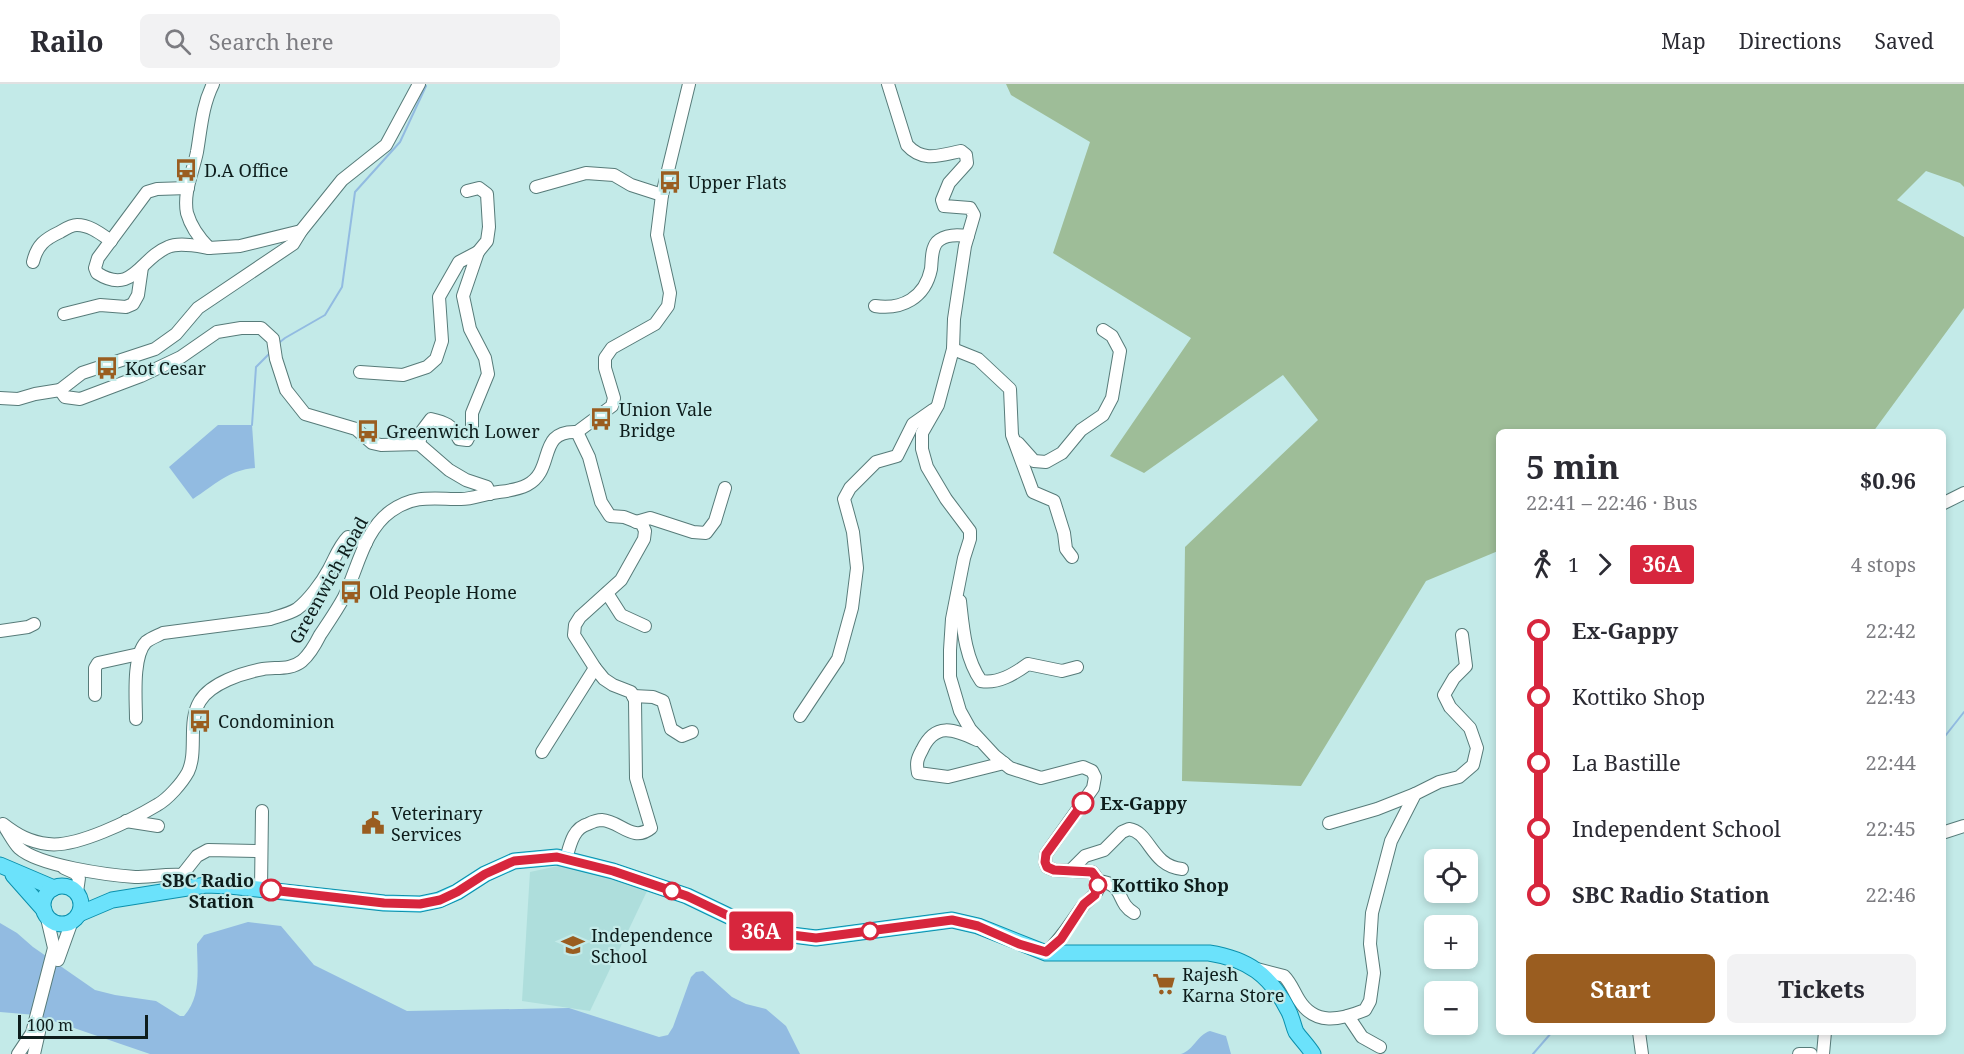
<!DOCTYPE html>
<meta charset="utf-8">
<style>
body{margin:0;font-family:"Noto Serif",serif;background:#f2f2f3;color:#2b2b33;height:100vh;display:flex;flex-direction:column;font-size:22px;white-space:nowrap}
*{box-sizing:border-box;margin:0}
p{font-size:20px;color:#7c7c81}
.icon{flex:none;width:33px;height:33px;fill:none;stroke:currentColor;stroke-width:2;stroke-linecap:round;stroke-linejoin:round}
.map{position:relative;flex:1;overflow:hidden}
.details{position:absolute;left:1496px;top:345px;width:450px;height:606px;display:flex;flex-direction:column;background:#fff;border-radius:9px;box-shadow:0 3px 9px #0003}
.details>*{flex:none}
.badge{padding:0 12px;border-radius:4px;font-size:21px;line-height:39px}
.buttons{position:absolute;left:1424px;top:765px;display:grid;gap:12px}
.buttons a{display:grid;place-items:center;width:54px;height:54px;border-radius:9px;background:#fff;box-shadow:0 3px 9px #0003;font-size:30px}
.scale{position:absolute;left:18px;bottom:15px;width:130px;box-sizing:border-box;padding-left:6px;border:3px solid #0e1d1c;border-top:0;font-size:16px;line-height:21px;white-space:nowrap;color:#0e1d1c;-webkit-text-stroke:4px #c3eae8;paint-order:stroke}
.map>.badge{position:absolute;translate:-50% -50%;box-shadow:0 0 0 3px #fff}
.legs{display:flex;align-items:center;gap:9px;height:66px;padding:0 30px;font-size:20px}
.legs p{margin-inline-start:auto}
.summary{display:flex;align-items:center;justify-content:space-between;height:102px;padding:0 30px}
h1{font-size:33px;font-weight:700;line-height:45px}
.button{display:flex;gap:12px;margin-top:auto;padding:12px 30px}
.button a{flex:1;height:69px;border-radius:9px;background:#9a5d20;color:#fff;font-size:24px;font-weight:700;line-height:69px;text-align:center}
.button a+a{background:#f2f2f3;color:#2b2b33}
ul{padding:0 30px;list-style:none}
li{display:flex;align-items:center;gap:21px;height:66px;font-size:22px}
li i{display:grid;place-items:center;width:9px;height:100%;margin:0 8px;background:currentColor}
li i::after{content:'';width:15px;height:15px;margin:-8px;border:4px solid;border-radius:50%;background:#fff}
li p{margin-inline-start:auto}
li:first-child i{background:linear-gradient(#0000 50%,currentColor 0)}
li:last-child i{background:linear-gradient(currentColor 50%,#0000 0)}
header{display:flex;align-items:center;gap:36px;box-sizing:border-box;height:84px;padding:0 30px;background:#fff;border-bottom:2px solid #e1e1e2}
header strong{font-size:28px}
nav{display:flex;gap:33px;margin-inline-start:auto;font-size:21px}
.search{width:420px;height:54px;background:#f2f2f3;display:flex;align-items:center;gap:15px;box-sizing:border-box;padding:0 21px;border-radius:9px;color:#7c7c81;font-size:22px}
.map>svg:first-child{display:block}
.built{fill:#aededc}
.green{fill:#9ebd98}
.water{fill:#92bbe1}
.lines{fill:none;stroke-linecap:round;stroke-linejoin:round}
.stream{stroke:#92bbe1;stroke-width:2}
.minor-casing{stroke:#577b79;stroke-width:14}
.major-casing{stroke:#0b90ac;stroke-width:17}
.minor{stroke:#fff;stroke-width:12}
.major{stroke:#6be2fb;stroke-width:15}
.line-1-casing{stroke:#fff;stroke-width:14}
.line-1{stroke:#d7263d;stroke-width:9}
.stop-1-dot{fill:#fff;stroke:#d7263d;stroke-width:3}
.labels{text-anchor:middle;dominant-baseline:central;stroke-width:4.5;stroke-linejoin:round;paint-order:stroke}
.poi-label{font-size:18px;fill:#0e1d1c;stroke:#c3eae8;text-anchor:start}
.street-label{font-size:18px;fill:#0e1d1c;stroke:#c3eae8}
.stop-label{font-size:18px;font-weight:bold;fill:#0e1d1c;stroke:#c3eae8;text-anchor:start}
</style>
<header>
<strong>Railo</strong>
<div class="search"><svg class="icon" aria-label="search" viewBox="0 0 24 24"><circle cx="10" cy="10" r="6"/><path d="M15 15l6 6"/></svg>Search here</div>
<nav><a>Map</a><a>Directions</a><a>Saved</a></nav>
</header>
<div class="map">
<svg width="1964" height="970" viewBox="0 0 1964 970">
<rect width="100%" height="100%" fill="#c3eae8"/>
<polygon class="built" points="567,780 648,805 590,927 522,917 530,788"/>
<polygon class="green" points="1006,0 1964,0 1964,103 1960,99 1926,87 1897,116 1964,153 1964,224 1873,348 1498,348 1498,467 1426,497 1301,702 1182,697 1185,463 1318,336 1283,291 1144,389 1110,372 1191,254 1053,169 1090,58 1011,11"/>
<g class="water">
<path d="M 218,341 L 252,341 L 255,384 C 228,386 215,401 193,415 L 169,383 Z"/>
<path d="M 248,838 L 281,842 L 314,881 L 407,927 L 569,924 L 659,953 L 668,951 L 673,943 L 691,893 L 696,888 L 703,887 L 732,913 L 746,920 L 766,925 L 786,942 L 800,970 L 150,970 L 36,931 L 0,928 L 0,839 L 17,849 L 33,863 L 95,906 L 115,911 L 156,917 L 180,932 L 184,932 C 202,912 197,884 197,860 L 204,851 Z"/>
<path d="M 1210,947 L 1226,952 L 1231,970 L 1181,970 C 1194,966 1197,951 1210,947 Z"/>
</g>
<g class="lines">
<g class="stream">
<polyline points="280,258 285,254 325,231 342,203 355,108 400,58 426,2"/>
<polyline points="252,341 256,283 269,270"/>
<polyline points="1942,656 1964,628"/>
<polyline points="1533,970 1552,948"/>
</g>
<g class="minor-casing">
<g id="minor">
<path d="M 213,0 C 202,22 201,45 197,68 C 193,88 183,108 187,129 C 191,143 199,154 209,164 L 240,162 L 301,147"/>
<polyline points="419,0 386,61 342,96 301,147 293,160 198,224 176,250 155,265 82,289 60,306 65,313 80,315 141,292 181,273 217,248 241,244 261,244 273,255 276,275 286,306 305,330 356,345 372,359 381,361 419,360 449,386 466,396 487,403 490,410"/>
<path d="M 888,0 L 907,61 C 923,79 941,71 961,67 L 966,71 L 967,79 L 949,99 L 942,116 L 944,122 L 970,124 L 974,131 L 965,162 L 954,235 L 953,265 L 938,321 L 922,349 L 922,365 L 927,383 L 946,415 L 970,447 L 970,455 L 964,474 L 952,535 L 950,566 L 950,593 L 960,627 L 970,645 L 995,672 L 1010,684 L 1041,694 L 1083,683 L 1092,687 L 1095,693 L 1093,704 L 1046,770 L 1045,778 L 1047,783 L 1054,786 L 1092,788 C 1097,793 1100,798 1098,805 C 1095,813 1087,816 1082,823 C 1069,841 1063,853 1046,869"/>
<polyline points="536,103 586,89 614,91 631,101 662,111"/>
<path d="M 188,104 L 157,105 L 147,108 L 98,174 L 95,184 L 97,189 C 133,212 140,174 168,163 C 179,158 197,162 209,164"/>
<polyline points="467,107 479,104 487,110 489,143 487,157 478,168"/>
<path d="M 33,178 C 37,161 45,155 60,148 C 65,145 71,141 77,141 C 90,141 101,150 111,157"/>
<path d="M 875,222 C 902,226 925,214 931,185 C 932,177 931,165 937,158 C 945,150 958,151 968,152"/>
<polyline points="64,230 100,221 126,223 133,220 138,211 142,183"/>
<polyline points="953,265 978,275 1010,305 1012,351 1033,408 1054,417 1064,449 1066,465 1072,473"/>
<path d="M 360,288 L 403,291 L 427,283 L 436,275 L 442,257 L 439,213 L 459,178 L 478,168 L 463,212 L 470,245 L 485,274 L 488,290 L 472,329 L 472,346 L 467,356 L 459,355 C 452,341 445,338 431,335 L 422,347 L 419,360"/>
<polyline points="0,314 18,315 35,310 60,306"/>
<polyline points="1018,359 1034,377 1046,378 1062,369 1081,346 1103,331 1112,314 1120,267 1112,252 1103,246"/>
<polyline points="1942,420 1964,409"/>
<polyline points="636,438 650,434 693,448 706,449 715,437 725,404"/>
<polyline points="607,509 621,531 645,542"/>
<path d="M 960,517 C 963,544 965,574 981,597 C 998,600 1014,590 1028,580 L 1062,587 L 1077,583"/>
<polyline points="0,547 28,543 34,540"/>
<polyline points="95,611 95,584 98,579 139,570"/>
<polyline points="633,612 653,613 663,617 671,645 682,652 692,648"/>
<polyline points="800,632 838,575 852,524 857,484 853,448 844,415 850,404 876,378 897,372 913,340 933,326"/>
<path d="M 136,635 C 136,615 132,573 146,558 C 151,554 157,552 163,549 L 270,535 C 279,532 289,530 297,525 C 309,516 322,498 329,485 C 335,474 339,462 348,453 L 366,459"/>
<path d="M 977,656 C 953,645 935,638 922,666 C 917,675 916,679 918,689 L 948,693 L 1004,679"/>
<polyline points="542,668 595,584"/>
<polyline points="126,737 158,742"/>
<polyline points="1329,739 1377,725 1415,710"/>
<path d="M 3,740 C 17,751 30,758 48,760 C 76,764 132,736 157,721 C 168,715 182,699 188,688 C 198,667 187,638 200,617 C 211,599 242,589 263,585 C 276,583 291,586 302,577 C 310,570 315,561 320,551 C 328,539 337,526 344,513 C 358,484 364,446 391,427 C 415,410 434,415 461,415 C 472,415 481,411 492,409 C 504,407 515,407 527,401 C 556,386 536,346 577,348 L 612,322 L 614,314 L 605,284 L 605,274 L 612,264 L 655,240 L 668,222 L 670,209 L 657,151 L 662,111 L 689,0"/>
<path d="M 6,745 C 10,751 14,759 19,764 C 39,782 108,791 135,793 C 149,793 166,790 182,791 L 197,772 L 208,766 L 260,767"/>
<polyline points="1942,749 1964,742"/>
<path d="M 566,775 C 570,761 573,744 588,740 C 592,738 598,736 602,736 C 620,737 633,759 651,744 L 636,694 L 635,616 L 631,608 L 613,601 L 604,595 L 595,584 L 574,551 L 575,541 L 580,533 L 621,496 L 644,455 L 645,447 L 642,440 L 624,433 L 610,432 L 601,418 L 589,373 L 577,348"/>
<polyline points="64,784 75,789 79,794 77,808"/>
<path d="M 1071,786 L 1085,772 L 1104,766 L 1122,748 L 1129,745 C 1150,748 1151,782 1182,785"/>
<path d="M 1098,797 C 1126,800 1115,818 1134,829"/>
<polyline points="261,805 262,727"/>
<polyline points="58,876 72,837"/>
<path d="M 1257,885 L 1284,892 C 1291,899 1294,908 1299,916 C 1315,942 1340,936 1365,926 L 1370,917 L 1374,889 L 1370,860 L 1372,829 L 1391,757 L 1415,710 L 1439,698 L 1459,693 L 1473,681 L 1477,664 L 1470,644 L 1450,623 L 1444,611 L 1454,594 L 1466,582 L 1462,551"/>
<polyline points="1348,932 1362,953 1380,963"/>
<polyline points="1639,948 1642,970"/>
<polyline points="18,970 32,949 54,864 46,830"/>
<polyline points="34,970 39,948"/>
<polyline points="1799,970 1811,970"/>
<polyline points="1823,970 1825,948"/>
</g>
</g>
<g class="major-casing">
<g id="major">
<polyline points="0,781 54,804"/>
<polyline points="13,791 44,826"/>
<circle cx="62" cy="821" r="19"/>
<path d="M 79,830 L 112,816 L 206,801 L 230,802 L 384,819 L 420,820 L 439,816 L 457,808 L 485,790 L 514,777 L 557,773 L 613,787 L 687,812 L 760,847 L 816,854 L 952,836 L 978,842 L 1046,869 L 1209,869 C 1248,875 1270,891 1288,926 C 1292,933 1293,941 1296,948 C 1301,955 1308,962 1313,970"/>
</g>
</g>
<use href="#minor" class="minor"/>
<use href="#major" class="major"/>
</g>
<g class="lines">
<g class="line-1-casing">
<polyline id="line-1" points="271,806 384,819 420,820 440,816 457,808 485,790 514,777 557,773 613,787 687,812 760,847 816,854 952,836 978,842 1019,860 1046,868 1061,855 1084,820 1095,811 1098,796 1092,788 1054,786 1047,783 1045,778 1046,770 1083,719"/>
</g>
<use href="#line-1" class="line-1"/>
</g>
<defs>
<g id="bus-bare" transform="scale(1.8)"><path d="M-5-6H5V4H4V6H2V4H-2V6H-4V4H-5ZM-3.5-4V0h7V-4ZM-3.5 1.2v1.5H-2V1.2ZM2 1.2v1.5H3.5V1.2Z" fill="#9a5d20" stroke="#c3eae8" stroke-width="2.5" paint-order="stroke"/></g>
<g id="civic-bare" transform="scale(1.8)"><path d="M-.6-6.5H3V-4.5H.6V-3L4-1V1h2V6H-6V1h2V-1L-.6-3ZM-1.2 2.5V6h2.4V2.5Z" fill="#9a5d20" stroke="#c3eae8" stroke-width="2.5" paint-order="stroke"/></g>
<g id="school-bare" transform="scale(1.8)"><path d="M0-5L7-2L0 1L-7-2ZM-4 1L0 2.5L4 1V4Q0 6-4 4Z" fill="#9a5d20" stroke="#c3eae8" stroke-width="2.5" paint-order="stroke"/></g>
<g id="supermarket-bare" transform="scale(1.8)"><path d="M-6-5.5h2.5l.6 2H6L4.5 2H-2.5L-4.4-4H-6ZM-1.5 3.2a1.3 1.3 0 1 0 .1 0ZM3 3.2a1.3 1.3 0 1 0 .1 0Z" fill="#9a5d20" stroke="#c3eae8" stroke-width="2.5" paint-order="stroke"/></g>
</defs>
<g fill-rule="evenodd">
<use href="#bus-bare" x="186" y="86"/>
<use href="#bus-bare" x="670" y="98"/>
<use href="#bus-bare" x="107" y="284"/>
<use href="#bus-bare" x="601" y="335"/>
<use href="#bus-bare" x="368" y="347"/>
<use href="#bus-bare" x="351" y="508"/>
<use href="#bus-bare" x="200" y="637"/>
<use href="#civic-bare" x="373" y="739"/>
<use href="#school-bare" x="573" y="861"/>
<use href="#supermarket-bare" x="1164" y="900"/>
</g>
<g class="stop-1-dot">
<circle cx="1083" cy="719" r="10"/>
<circle cx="1098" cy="801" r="8"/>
<circle cx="271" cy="806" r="10"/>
<circle cx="672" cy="807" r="8"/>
<circle cx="870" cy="847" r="8"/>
</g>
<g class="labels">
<g class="poi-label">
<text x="204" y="86">D.A Office</text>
<text x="688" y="98">Upper Flats</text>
<text x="125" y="284">Kot Cesar</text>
<text x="619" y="325">Union Vale<tspan x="619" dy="21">Bridge</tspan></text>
<text x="386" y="347">Greenwich Lower</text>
<text x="369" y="508">Old People Home</text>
<text x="218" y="637">Condominion</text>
<text x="391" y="729">Veterinary<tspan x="391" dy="21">Services</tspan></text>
<text x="591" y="851">Independence<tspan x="591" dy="21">School</tspan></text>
<text x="1182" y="890">Rajesh<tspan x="1182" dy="21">Karna Store</tspan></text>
</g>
<g class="street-label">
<text transform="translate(328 496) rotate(-61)">Greenwich Road</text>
</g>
<g class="stop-label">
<text x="1100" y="719">Ex-Gappy</text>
<text x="254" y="796" text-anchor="end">SBC Radio<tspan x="254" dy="21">Station</tspan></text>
<text x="1112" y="801">Kottiko Shop</text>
</g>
</g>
</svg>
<div class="buttons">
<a><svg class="icon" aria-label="locate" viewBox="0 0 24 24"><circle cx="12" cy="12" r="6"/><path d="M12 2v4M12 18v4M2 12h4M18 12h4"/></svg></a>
<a>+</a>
<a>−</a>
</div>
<div class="scale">100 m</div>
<b class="badge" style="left:761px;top:847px;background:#d7263d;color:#fff">36A</b>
<section class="details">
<div class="summary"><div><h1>5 min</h1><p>22:41 – 22:46 · Bus</p></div><b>$0.96</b></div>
<div class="legs"><svg class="icon" aria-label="walk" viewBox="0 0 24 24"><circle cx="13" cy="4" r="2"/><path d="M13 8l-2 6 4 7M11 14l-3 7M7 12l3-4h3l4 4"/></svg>1<svg class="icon" aria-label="forward" viewBox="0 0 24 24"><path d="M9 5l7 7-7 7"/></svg><b class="badge" style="background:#d7263d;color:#fff">36A</b><p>4 stops</p></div>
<ul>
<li><i style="color:#d7263d"></i><b>Ex-Gappy</b><p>22:42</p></li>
<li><i style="color:#d7263d"></i><span>Kottiko Shop</span><p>22:43</p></li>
<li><i style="color:#d7263d"></i><span>La Bastille</span><p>22:44</p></li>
<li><i style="color:#d7263d"></i><span>Independent School</span><p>22:45</p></li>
<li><i style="color:#d7263d"></i><b>SBC Radio Station</b><p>22:46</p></li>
</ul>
<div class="button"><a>Start</a><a>Tickets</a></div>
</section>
</div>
